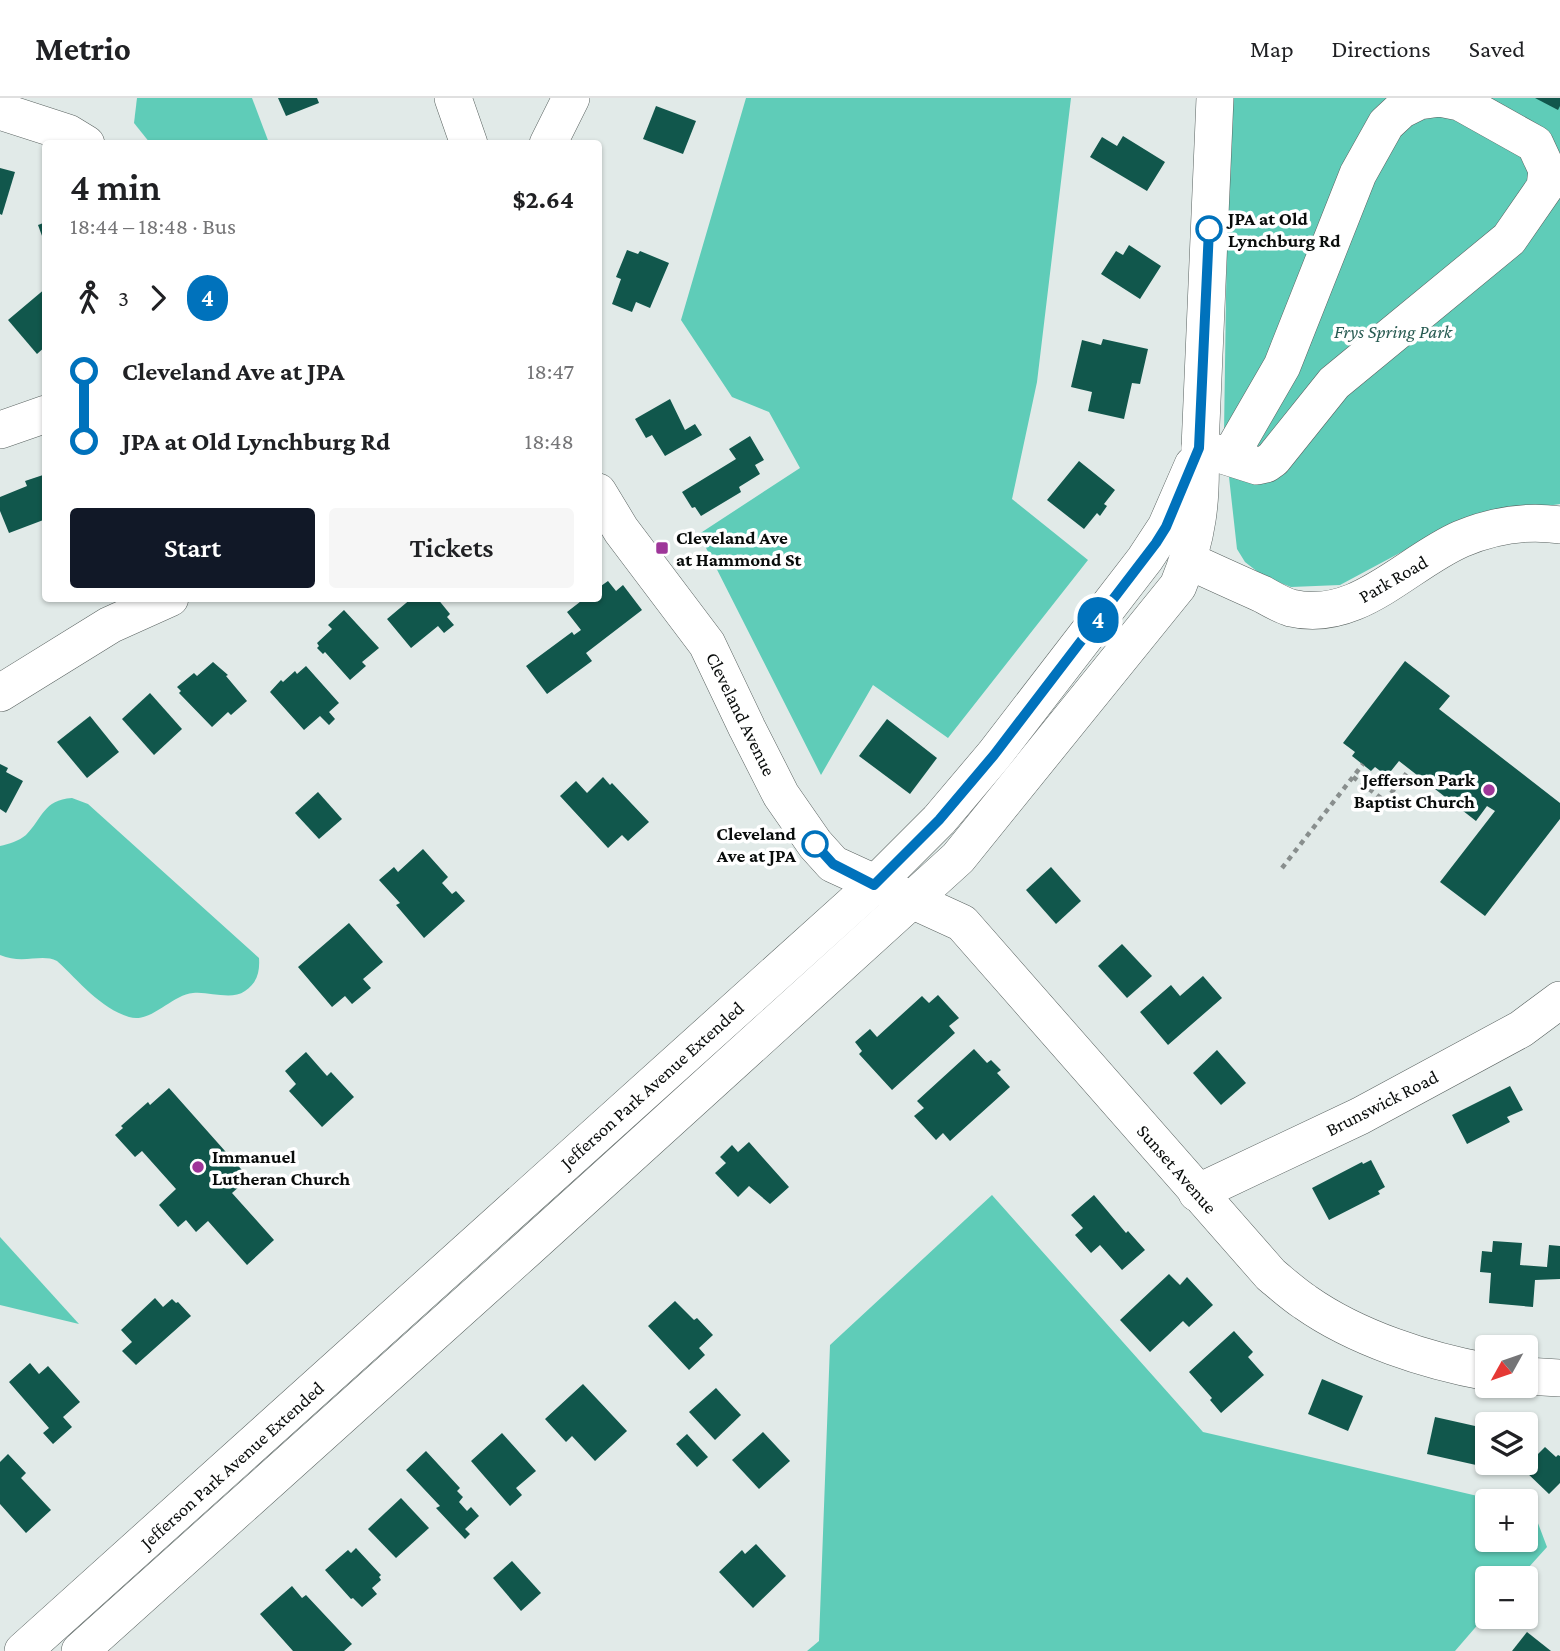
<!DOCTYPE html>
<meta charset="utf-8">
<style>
body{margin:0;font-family:"Crimson Pro",serif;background:#f6f6f6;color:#202124;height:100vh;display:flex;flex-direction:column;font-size:26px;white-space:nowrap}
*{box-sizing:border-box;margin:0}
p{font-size:23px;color:#757577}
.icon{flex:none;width:38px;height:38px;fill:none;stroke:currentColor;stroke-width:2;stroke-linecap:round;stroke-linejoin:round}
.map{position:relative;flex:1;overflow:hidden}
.side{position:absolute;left:42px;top:42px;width:560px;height:462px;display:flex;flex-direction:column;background:#fff;border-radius:7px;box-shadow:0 2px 5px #0004}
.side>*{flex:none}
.badge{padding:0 14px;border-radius:23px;font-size:24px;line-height:46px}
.needle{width:46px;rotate:230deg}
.fabs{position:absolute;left:1475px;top:1237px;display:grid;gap:14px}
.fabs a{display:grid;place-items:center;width:63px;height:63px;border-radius:7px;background:#fff;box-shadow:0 2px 5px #0004;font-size:35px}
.map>.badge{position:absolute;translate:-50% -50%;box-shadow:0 0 0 4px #fff}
.legs{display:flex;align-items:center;gap:10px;height:77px;padding:0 28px;font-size:23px}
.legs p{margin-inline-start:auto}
.overview{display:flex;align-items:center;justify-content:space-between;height:119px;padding:0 28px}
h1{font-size:38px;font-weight:600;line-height:52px}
.action{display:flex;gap:14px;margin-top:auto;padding:14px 28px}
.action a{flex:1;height:80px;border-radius:7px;background:#111827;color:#fff;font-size:28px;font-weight:600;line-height:80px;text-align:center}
.action a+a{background:#f6f6f6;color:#202124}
ul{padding:0 28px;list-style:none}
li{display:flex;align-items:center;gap:24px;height:70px;font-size:26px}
li i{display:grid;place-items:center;width:10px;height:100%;margin:0 9px;background:currentColor}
li i::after{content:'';width:18px;height:18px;margin:-9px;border:5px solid;border-radius:50%;background:#fff}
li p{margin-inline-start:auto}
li:first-child i{background:linear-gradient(#0000 50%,currentColor 0)}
li:last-child i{background:linear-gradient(currentColor 50%,#0000 0)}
header{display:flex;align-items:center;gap:42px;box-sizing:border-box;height:98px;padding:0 35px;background:#fff;border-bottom:2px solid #e0e0e0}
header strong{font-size:33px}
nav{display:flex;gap:38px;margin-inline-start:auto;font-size:24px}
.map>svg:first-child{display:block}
.green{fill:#5fccb8}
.building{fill:#11574c}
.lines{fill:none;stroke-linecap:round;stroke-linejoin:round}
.minor-casing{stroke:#596260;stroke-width:38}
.path{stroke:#888e8d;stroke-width:4.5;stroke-dasharray:5 5;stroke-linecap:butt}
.minor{stroke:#fff;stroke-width:37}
.line-1-casing{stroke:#fff;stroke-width:16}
.line-1{stroke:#0072bc;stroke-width:10}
.stop-1-dot{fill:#fff;stroke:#0072bc;stroke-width:3.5}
.poi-dot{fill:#9e3699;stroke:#fff;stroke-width:2.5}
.labels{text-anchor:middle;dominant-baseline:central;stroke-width:7;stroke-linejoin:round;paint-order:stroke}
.stop-label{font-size:19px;font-weight:bold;fill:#090c0b;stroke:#fff;text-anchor:start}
.park-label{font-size:19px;font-style:italic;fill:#285b52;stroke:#fff}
.poi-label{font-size:19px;font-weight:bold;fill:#090c0b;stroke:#fff;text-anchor:start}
.street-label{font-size:19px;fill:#090c0b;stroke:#fff}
</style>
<header>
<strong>Metrio</strong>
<nav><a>Map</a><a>Directions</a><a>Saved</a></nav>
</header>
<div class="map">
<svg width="1560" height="1553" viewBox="0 0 1560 1553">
<rect width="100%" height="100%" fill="#e1eae8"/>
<g class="green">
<polygon points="137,0 252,0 269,45 150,45 134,25"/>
<polygon points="746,0 1071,0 1037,284 1012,401 1088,462 948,640 873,587 821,677 699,436 800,370 769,314 732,299 681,222"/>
<polygon points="1232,0 1560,0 1560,406 1485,417 1450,428 1340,487 1291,489 1263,478 1245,464 1237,451 1224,334 1227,133"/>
<path d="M 72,700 L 88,706 L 259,860 C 260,874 257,885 245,893 C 231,903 209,893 193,895 C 171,897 151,926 129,919 C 100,910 79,883 57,863 C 41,855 23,867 0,857 L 0,748 C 9,746 19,743 26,737 C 43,720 43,702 72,700 Z"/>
<polygon points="992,1097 1203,1334 1499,1403 1488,1404 1488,1442 1526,1442 1526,1410 1533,1412 1547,1449 1519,1480 1488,1480 1487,1516 1455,1553 807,1553 819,1543 830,1247"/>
<polygon points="0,1139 79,1226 0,1207"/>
</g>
<g class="building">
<polygon points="278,0 317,0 319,5 286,18"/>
<polygon points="1535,0 1560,0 1560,8 1558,12"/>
<polygon points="656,8 696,23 683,56 643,41"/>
<polygon points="1123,38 1165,64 1147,93 1090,59 1102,39 1117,48"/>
<polygon points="0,70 15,74 2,117 0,116"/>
<polygon points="46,124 46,146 45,146 38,127"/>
<polygon points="1129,147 1161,168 1140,201 1101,176 1116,153 1123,157"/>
<polygon points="627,152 638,156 640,153 669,165 650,210 636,204 632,214 612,206 621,181 616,179"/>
<polygon points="46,190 46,248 37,256 8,222"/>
<polygon points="1103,241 1148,251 1140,286 1132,285 1124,321 1088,313 1092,294 1071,289 1082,242 1101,247"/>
<polygon points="670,301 685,332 695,326 702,337 665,358 652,337 646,340 635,321"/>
<polygon points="750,338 764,362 755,367 760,376 739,389 741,394 701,418 695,409 692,410 682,394 736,361 729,351"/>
<polygon points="1079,363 1115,392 1104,406 1107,408 1100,418 1097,415 1084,431 1047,402"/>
<polygon points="43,377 46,385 46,421 9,435 0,413 0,399 27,388 25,383"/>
<polygon points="608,483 616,493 623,487 642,512 586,555 592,563 547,596 526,568 572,534 574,537 581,532 567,514 585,500 598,500 598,490"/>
<polygon points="412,500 437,500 450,516 447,519 454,527 444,535 438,528 411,550 387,521"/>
<polygon points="344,512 379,550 362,564 366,568 350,582 325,554 323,556 317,550 319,548 317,545 332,531 328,527"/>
<polygon points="1405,563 1450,598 1439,611 1560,705 1560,721 1485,818 1440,784 1495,713 1487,708 1476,723 1399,663 1387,678 1375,669 1371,673 1352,658 1355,654 1343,645"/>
<polygon points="213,564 228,577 226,578 247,603 231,617 228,614 212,629 179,595 181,593 177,589 194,575 197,578"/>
<polygon points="306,568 339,605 329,614 335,621 329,627 320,618 304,632 270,594 281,582 283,584 295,573 297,576"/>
<polygon points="150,595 182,631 154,657 122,621"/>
<polygon points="90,618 119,654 87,680 57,644"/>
<polygon points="887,621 937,660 910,696 859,658"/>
<polygon points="0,666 8,670 6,674 23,683 6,715 0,711"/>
<polygon points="603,679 610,687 612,685 649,724 628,743 622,737 608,750 560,698 576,683 587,695"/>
<polygon points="318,694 342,721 319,741 295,715"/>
<polygon points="423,751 448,779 442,785 452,796 456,793 465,803 424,840 396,807 400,805 379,782 394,769 398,774"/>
<polygon points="1051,769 1081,803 1056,826 1026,792"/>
<polygon points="349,825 383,864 363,881 371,890 352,906 345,898 332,909 298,869"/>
<polygon points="1122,846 1152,878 1127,900 1098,868"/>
<polygon points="1203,878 1222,900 1168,947 1140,914 1171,887 1180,898"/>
<polygon points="938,897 959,920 949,928 955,935 892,992 859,956 862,953 855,944 870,931 877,939 922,898 929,905"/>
<polygon points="974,951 987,965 991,962 1001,972 997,975 1010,989 950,1043 943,1035 936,1042 914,1018 924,1010 917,1003"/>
<polygon points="1217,952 1246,985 1221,1007 1193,975"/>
<polygon points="306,954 327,978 331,974 354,999 322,1029 289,993 296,986 285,973"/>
<polygon points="1510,988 1523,1012 1507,1019 1510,1024 1467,1046 1452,1017"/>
<polygon points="169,990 249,1080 232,1095 274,1142 247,1167 208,1123 196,1134 186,1122 178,1129 159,1107 176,1091 142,1053 135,1059 115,1037 123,1030 121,1028 148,1004 150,1007"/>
<polygon points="749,1044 789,1089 770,1106 749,1088 738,1099 715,1075 726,1065 720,1059 732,1047 738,1054"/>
<polygon points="1371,1062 1385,1089 1378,1093 1380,1096 1329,1122 1312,1090 1362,1064 1363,1066"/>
<polygon points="1094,1097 1126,1135 1128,1133 1145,1152 1122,1172 1100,1147 1091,1155 1075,1137 1083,1130 1071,1117"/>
<polygon points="1493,1143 1522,1145 1520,1167 1547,1169 1549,1147 1560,1148 1560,1181 1535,1182 1533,1209 1489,1205 1491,1175 1480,1174 1482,1153 1492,1154"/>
<polygon points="1169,1176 1180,1187 1187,1179 1213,1207 1189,1229 1183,1223 1150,1254 1120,1222"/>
<polygon points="155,1200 163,1209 172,1201 176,1205 178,1204 191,1218 136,1267 122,1253 132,1244 121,1232"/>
<polygon points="675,1203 694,1222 697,1220 713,1237 699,1250 705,1257 689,1272 648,1228"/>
<polygon points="1234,1233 1253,1254 1248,1259 1264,1277 1221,1315 1210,1302 1212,1300 1189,1274"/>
<polygon points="30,1265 39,1276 48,1268 80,1304 63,1319 72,1329 53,1346 43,1335 49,1330 9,1284"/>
<polygon points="1322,1281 1363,1298 1348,1333 1308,1316"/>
<polygon points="583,1286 627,1333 595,1363 572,1338 566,1344 545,1321"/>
<polygon points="716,1290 741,1317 715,1342 689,1314"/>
<polygon points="1435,1319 1484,1330 1476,1367 1427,1356"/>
<polygon points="763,1334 790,1363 759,1391 732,1362"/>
<polygon points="502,1335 536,1373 516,1390 522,1397 510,1408 471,1363"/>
<polygon points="687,1336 708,1359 697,1369 676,1346"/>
<polygon points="1545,1349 1556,1359 1558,1357 1560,1358 1560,1385 1549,1396 1523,1371"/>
<polygon points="426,1353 460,1390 457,1393 463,1399 459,1404 467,1413 471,1409 479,1418 465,1431 470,1436 465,1441 436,1410 440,1408 406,1372"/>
<polygon points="8,1356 26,1375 21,1380 51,1412 26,1435 0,1406 0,1364"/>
<polygon points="401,1400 429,1430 396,1460 368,1431"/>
<polygon points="756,1446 786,1478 753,1510 719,1474 742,1452 745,1456"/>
<polygon points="356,1450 381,1477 379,1479 381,1482 372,1490 377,1496 362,1509 353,1500 351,1501 325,1472 348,1452 351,1455"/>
<polygon points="512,1463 541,1495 521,1513 493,1480"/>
<polygon points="292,1488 302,1500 306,1497 352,1546 344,1553 293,1553 260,1516"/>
<polygon points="1527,1534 1551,1553 1512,1553"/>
</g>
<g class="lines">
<g class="minor-casing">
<g id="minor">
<polyline points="453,0 469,46"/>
<polyline points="0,13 68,35 86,46"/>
<polyline points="548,46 571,0"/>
<polyline points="0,332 46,316"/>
<polyline points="1200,350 1257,368 1266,366 1273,361 1334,285 1509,141 1545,89 1547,72 1535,46 1460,4 1440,0 1419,3 1401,12 1386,26 1358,76 1282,268 1230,358"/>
<path d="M 598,394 L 621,432 L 707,546 L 747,630 L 781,697 L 815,746 L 833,766 L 962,825 L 1271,1177 C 1282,1186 1293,1196 1305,1204 C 1356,1240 1427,1263 1488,1274"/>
<path d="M 1189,463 C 1213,474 1237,485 1262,496 C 1271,501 1281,507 1291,510 C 1357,526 1406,465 1461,441 C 1492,428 1526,422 1560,427"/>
<polyline points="0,595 110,527 170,500"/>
<polyline points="1197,1095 1360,1018 1521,931 1560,902"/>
<polyline points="1526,1278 1560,1280"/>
<polyline points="23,1553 874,787 939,722 994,657 1145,461 1166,429 1193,367"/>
<path d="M 80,1553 L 525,1153 L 958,760 L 1178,488 C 1198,440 1202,402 1200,350 L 1215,0"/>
</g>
</g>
<g class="path">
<polyline points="1353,679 1385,703 1409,672"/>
<polyline points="1282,770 1363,666"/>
</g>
<use href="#minor" class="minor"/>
</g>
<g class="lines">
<g class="line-1-casing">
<polyline id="line-1" points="815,746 833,766 874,787 939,722 994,657 1156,445 1166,429 1199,350 1209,131"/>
</g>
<use href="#line-1" class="line-1"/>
</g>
<g class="stop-1-dot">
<circle cx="1209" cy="131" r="12"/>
<circle cx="815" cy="746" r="12"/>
</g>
<g class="poi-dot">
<rect x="655" y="443" width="14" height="14" rx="3.5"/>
<circle cx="1489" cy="692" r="7"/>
<circle cx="198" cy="1069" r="7"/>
</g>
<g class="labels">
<g class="stop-label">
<text x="1228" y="120">JPA at Old<tspan x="1228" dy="22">Lynchburg Rd</tspan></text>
<text x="796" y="735" text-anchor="end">Cleveland<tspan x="796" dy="22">Ave at JPA</tspan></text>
</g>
<g class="park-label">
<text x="1393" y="233">Frys Spring Park</text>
</g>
<g class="poi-label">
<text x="676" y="439">Cleveland Ave<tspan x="676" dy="22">at Hammond St</tspan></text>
<text x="1475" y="681" text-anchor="end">Jefferson Park<tspan x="1475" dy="22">Baptist Church</tspan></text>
<text x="212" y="1058">Immanuel<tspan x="212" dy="22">Lutheran Church</tspan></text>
</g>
<g class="street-label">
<text transform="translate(1393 481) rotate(-30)">Park Road</text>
<text transform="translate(741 616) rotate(64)">Cleveland Avenue</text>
<text transform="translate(652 987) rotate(-42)">Jefferson Park Avenue Extended</text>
<text transform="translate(1382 1005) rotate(-27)">Brunswick Road</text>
<text transform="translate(1177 1071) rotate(49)">Sunset Avenue</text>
<text transform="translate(232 1367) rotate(-42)">Jefferson Park Avenue Extended</text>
</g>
</g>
</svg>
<div class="fabs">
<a><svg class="needle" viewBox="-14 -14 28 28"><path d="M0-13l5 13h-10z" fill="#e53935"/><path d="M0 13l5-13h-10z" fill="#757577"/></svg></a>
<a><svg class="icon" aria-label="layers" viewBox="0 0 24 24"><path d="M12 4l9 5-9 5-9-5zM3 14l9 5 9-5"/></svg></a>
<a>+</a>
<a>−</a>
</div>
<b class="badge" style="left:1098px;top:522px;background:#0072bc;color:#fff">4</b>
<section class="side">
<div class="overview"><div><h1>4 min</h1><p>18:44 – 18:48 · Bus</p></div><b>$2.64</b></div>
<div class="legs"><svg class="icon" aria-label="walk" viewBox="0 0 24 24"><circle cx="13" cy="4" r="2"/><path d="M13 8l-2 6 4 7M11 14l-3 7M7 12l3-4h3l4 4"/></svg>3<svg class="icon" aria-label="forward" viewBox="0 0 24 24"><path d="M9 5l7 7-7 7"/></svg><b class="badge" style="background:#0072bc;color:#fff">4</b></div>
<ul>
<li><i style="color:#0072bc"></i><b>Cleveland Ave at JPA</b><p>18:47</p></li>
<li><i style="color:#0072bc"></i><b>JPA at Old Lynchburg Rd</b><p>18:48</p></li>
</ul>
<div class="action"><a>Start</a><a>Tickets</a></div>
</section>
</div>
